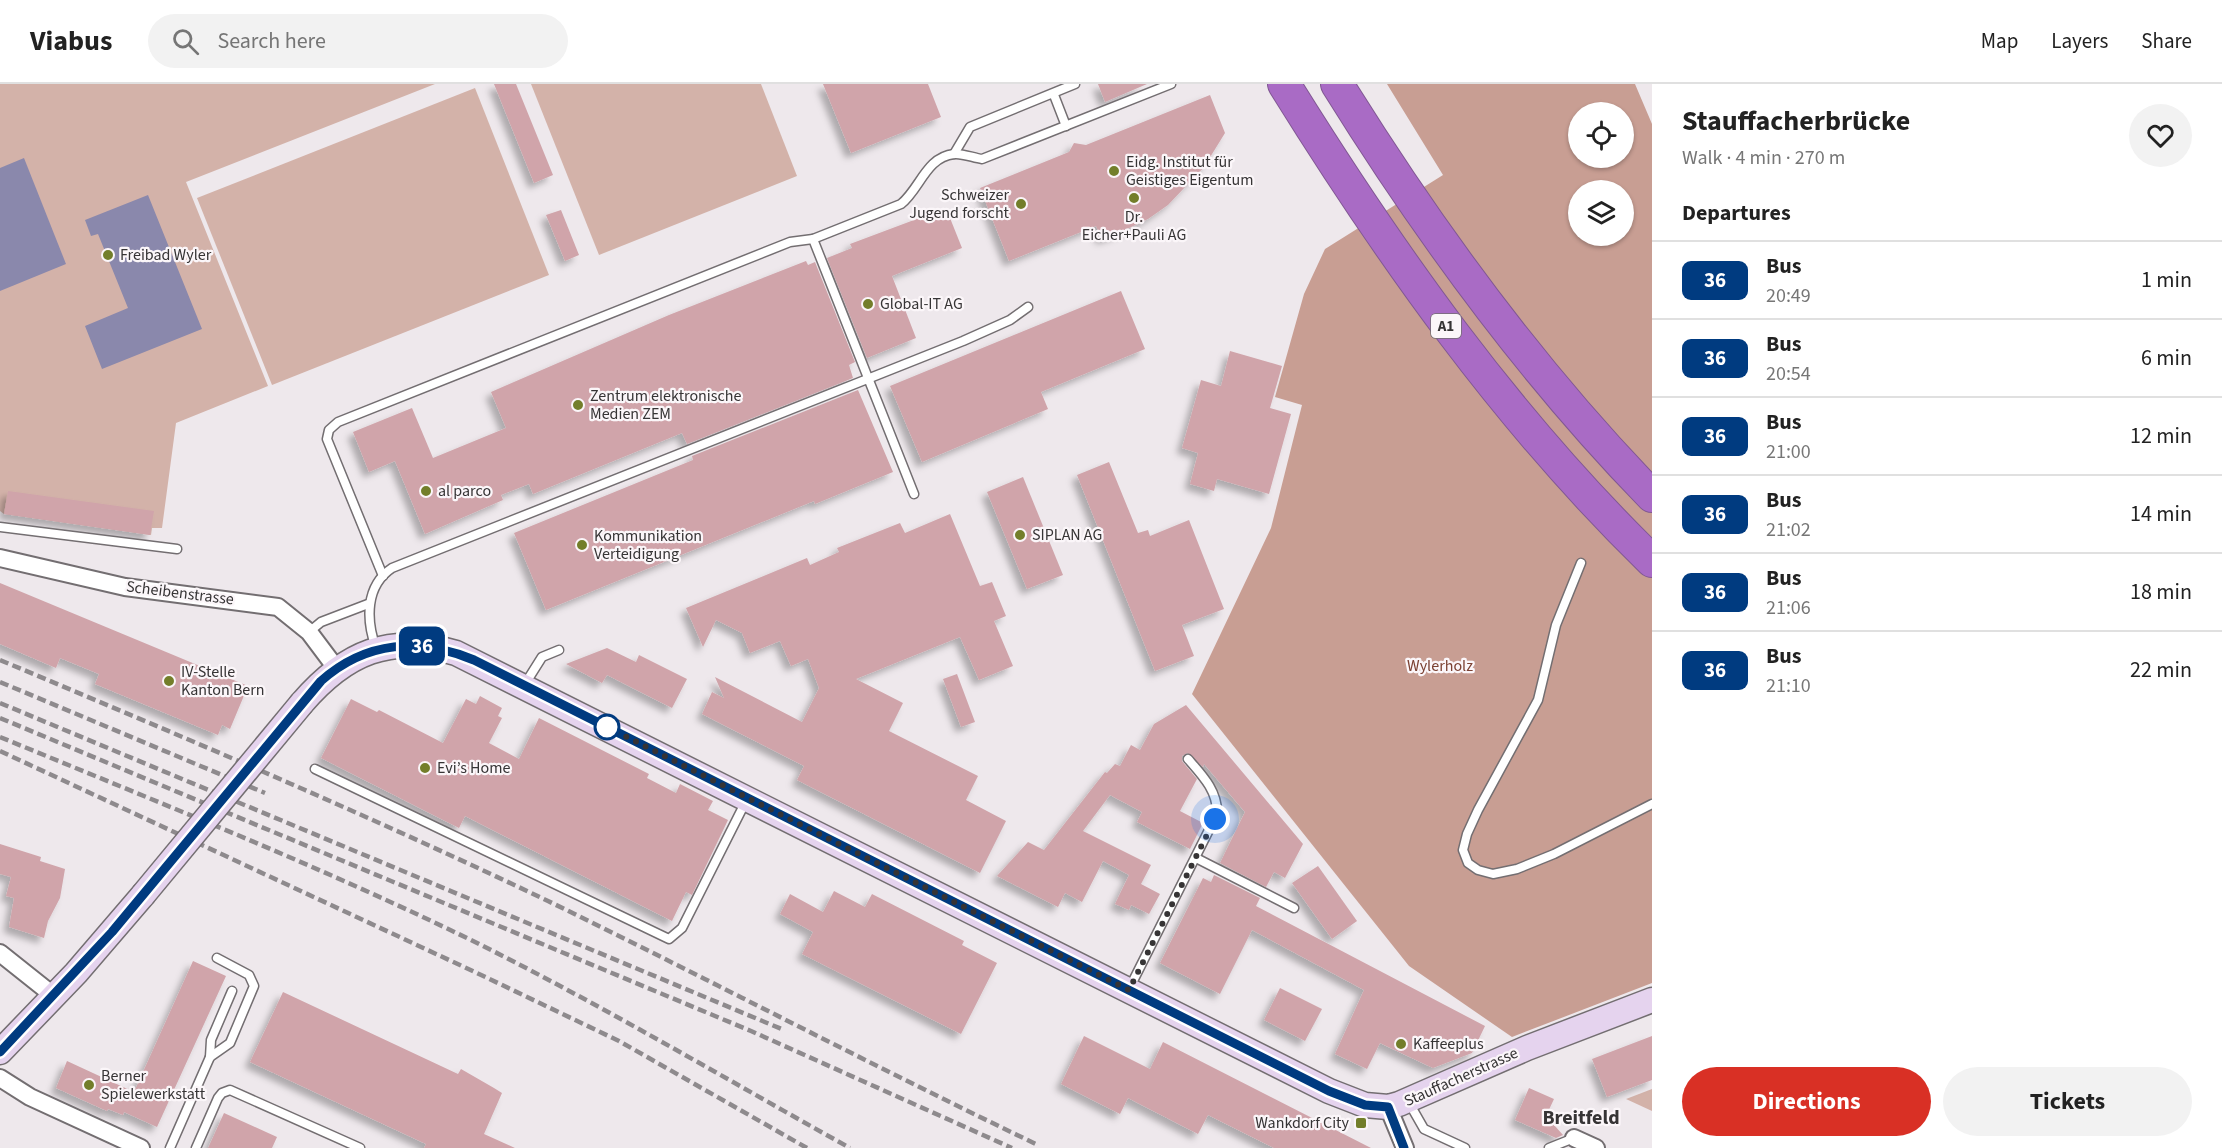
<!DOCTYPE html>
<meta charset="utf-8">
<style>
body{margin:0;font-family:"Source Sans 3",sans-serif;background:#f2f2f2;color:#222;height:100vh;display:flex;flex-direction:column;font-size:22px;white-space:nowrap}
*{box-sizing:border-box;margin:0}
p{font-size:20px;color:#767676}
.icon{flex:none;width:33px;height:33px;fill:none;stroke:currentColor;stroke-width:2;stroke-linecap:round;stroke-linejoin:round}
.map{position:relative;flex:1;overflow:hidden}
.side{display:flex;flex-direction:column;background:#fff;width:570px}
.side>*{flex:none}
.badge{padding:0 12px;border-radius:9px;font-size:21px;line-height:39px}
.buttons{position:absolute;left:1568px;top:18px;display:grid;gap:12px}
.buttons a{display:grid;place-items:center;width:66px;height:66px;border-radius:50%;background:#fff;box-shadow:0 2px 4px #0004;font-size:30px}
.you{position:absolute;width:30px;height:30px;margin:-15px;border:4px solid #fff;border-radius:50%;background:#1a73e8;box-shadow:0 0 0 9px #1a73e833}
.map>.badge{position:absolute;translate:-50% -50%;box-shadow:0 0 0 3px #fff}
h2{padding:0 30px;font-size:22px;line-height:54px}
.round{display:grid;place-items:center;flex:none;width:63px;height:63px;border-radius:32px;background:#f2f2f2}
.headline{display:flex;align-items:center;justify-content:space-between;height:102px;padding:0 30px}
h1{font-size:28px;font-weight:700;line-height:45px}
.action{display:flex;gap:12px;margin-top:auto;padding:12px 30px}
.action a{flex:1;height:69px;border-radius:36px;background:#d93025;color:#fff;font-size:24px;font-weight:700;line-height:69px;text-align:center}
.action a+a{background:#f2f2f2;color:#222}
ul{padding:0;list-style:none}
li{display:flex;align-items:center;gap:18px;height:78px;padding:0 30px;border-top:2px solid #e0e0e0}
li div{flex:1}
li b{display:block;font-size:22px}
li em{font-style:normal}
li .badge{min-width:66px;font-weight:700;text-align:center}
header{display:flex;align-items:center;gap:36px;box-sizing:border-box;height:84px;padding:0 30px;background:#fff;border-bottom:2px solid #e0e0e0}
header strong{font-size:28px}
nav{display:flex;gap:33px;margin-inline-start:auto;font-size:21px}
.search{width:420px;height:54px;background:#f2f2f2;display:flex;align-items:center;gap:15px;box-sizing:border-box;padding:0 21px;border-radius:33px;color:#767676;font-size:22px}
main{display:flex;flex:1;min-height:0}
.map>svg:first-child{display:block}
.green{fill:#d3b2a9}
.forest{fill:#c89e93;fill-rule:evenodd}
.water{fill:#8a88ac}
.building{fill:#d0a4aa;filter:url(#shadow)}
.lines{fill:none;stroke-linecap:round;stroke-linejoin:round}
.lane-casing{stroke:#736e71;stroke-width:11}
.street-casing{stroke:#736e71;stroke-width:20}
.secondary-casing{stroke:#736e71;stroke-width:27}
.highway-casing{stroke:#815893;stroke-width:34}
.lane{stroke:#fff;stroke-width:8}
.street{stroke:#fff;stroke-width:16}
.secondary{stroke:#e5d3ee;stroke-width:24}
.highway{stroke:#a96bc5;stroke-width:32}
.rail{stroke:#8e8a8d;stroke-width:4.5;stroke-dasharray:9 4.5;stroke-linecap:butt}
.secondary-bridge-casing{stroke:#736e71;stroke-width:27;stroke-linecap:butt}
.secondary-bridge{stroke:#e5d3ee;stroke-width:24}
.line-casing{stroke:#fff;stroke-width:14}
.line{stroke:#003b80;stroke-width:9}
.walk{stroke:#363435;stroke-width:6;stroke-dasharray:0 10.8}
.poi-dot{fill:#737e2a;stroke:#fbf6f9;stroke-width:2}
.stop-dot{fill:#fff;stroke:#003b80;stroke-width:3}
.labels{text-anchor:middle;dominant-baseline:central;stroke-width:4.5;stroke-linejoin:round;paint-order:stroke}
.shield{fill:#fbf6f9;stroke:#716e70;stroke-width:1.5}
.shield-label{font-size:15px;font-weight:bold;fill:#363435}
.poi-label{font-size:16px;fill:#363435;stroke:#fbf6f9;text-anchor:start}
.street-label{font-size:16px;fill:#363435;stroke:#fbf6f9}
.park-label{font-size:16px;fill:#7b4132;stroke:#fbf6f9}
.quarter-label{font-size:20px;font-weight:bold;fill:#363435;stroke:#fbf6f9}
</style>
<header>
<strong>Viabus</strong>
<div class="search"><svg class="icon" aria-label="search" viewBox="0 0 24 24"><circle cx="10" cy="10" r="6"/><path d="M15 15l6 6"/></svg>Search here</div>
<nav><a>Map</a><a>Layers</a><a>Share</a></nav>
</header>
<main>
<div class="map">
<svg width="1652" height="1064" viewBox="0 0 1652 1064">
<defs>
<filter id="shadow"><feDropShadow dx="-5.5" dy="5.5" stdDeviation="3" flood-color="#0004"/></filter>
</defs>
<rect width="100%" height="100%" fill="#eee8ec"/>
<g class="green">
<polygon points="0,0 435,0 186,98 268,302 176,339 162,444 152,444 151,451 4,430 0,427"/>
<polygon points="531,0 761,0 797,92 599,171"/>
<polygon points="475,4 549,191 272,301 197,114"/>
<polygon points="1652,1005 1652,1027 1626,1015"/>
</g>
<path class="forest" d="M 1387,0 L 1635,0 L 1652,40 L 1652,899 L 1512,953 L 1409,882 L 1192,610 L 1271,444 L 1302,321 L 1275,313 L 1304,210 L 1325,165 L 1443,91 ZM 1578,28 L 1623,28 L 1623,74 L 1578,74 ZM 1578,106 L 1623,106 L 1623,152 L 1578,152 Z"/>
<g class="water">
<polygon points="24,74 66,180 0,207 0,84"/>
<polygon points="148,111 202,245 102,285 85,242 128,224 98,150 91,152 85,136"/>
</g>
<g class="building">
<polygon points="494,0 516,0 553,91 534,99"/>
<polygon points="823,0 928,0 941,33 851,69"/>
<polygon points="1098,0 1147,0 1105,18"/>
<polygon points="1210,11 1225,49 1204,83 1168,121 1148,135 1114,151 1102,155 1096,142 1009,177 980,104 1069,68 1074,59 1086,61"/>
<polygon points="946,124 962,164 892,192 916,254 867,274 827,174 852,164 850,160"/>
<polygon points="561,126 579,171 565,177 546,131"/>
<polygon points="806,177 808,181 815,178 855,278 849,281 853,294 687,360 682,349 533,410 529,400 501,411 503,416 425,450 395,377 369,388 353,348 412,324 433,374 506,344 491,308 669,231"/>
<polygon points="1121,207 1145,265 1041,308 1048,325 922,378 890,302"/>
<polygon points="1230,267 1282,282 1270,324 1291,330 1269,410 1217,395 1214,407 1190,400 1198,369 1182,364 1201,296 1221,302"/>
<polygon points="858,306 893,388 815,420 814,417 546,526 514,449 693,376 692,372"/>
<polygon points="1109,378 1138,449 1148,446 1150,452 1189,436 1224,525 1182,541 1194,572 1155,587 1077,391"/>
<polygon points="1023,393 1063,491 1027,505 987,408"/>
<polygon points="8,407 154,427 150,451 4,430"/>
<polygon points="950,430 980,502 992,498 1006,532 994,537 1013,582 979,596 960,553 856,595 903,619 889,647 978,692 966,716 1006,737 980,789 797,696 804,682 702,630 712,608 724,614 715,593 802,638 819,604 808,575 791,582 780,557 750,569 742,549 716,536 703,563 686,524 807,474 810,481 839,468 837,464 900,439 905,449"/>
<polygon points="0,499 248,602 230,645 222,641 218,651 95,600 99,590 60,574 56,584 0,560"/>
<polygon points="607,564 636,578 639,571 687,595 672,624 607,591 602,599 566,580"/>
<polygon points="957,590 975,638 961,643 943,595"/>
<polygon points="480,612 502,624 498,632 502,634 489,659 519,675 539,634 649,690 647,694 676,709 680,700 713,717 708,726 728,736 692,811 686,808 672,837 465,732 459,744 321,674 351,615 377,628 379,626 443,659 466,615 476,620"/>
<polygon points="1186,621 1303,760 1285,794 1274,788 1266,803 1220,779 1245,728 1204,680 1203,683 1187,669 1182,672 1182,677 1197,695 1180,727 1203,739 1190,765 1137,738 1142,728 1110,711 1083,747 1151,781 1141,800 1160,810 1149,830 1131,821 1129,826 1115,820 1129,791 1103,777 1082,818 1065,809 1058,823 997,792 1028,758 1044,766 1105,688 1107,689 1115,680 1120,682 1131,661 1140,666 1154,640"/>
<polygon points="0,760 41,773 40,777 65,785 60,814 48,837 44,854 9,843 14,814 6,812 11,793 0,790"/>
<polygon points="1318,782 1357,837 1332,855 1292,799"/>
<polygon points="1214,791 1260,814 1256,822 1485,942 1472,969 1433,984 1380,959 1367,985 1335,970 1364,906 1252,846 1220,910 1160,879 1203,794 1211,798"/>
<polygon points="834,807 865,823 872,810 964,857 962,861 997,879 961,950 802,870 813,848 780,830 790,810 823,828"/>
<polygon points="193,877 226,892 157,1043 124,1028 123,1031 108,1025 107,1027 56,1004 67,977 134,1008"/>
<polygon points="1280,904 1322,925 1305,957 1264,936"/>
<polygon points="283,908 458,990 461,985 494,1004 502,1009 484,1050 515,1064 424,1064 426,1060 250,978"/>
<polygon points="1084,952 1150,985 1163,958 1371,1064 1274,1064 1208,1031 1198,1050 1128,1014 1120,1030 1061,1000"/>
<polygon points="1652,952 1652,996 1607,1013 1592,975"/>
<polygon points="1529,1004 1554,1015 1546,1032 1563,1051 1556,1054 1515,1036"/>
<polygon points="224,1029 277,1053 272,1064 208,1064"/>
</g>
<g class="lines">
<g class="lane-casing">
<g id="lane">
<polyline points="1054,11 1066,42"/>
<polyline points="954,70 970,43 1075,0"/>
<path d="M 914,410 L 813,155 L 901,120 C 920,105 926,73 954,70 C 962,69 974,74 982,75 L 1171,0"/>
<polyline points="0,443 177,465"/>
<polyline points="1581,479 1556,541 1538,616 1478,726 1467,750 1463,766 1468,779 1478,786 1493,790 1517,785 1554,770 1652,720"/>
<polyline points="383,492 327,355 329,346 338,338 790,158 813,155"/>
<polyline points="309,548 321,538 368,520"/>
<path d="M 376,564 C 366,536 365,502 392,484 L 963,257 L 1010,236 L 1028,223"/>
<polyline points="525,600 542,573 559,566"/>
<polyline points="315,685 669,855 682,844 746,717"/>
<polyline points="1196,774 1294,824"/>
<path d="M 1129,905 L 1217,730 C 1218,707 1202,691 1188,675"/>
<polyline points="210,973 211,956 232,907"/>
<polyline points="1408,1017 1424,1045 1465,1064"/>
<polyline points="170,1064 210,973 230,959 254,902 249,891 217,874"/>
<polyline points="196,1064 218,1014 222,1009 230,1006 360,1064"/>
<polyline points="1549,1064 1574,1054"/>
</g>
</g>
<g class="street-casing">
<g id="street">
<polyline points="0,474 125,503 278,523 309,548 336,584"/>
<polyline points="0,869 54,912"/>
<polyline points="0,994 30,1013 141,1064"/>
<polyline points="1388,1023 1405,1064"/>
<polyline points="1574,1054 1596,1064"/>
</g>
</g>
<g class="secondary-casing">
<g id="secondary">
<path d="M 302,619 C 345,569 390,549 456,569 L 1329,1007 L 1365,1021 L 1388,1023 L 1399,1020 L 1527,964 L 1652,916"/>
<polyline points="0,968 76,889 143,811"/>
</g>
</g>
<g class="highway-casing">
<g id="highway">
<path d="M 1284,0 C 1391,172 1507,336 1652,477"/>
<path d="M 1337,0 C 1429,148 1531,288 1652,412"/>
</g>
</g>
<use href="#lane" class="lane"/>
<use href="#street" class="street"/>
<use href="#secondary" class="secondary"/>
<use href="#highway" class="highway"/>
<g class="rail">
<path d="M 0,576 C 184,653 368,731 548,817 C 712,897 873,982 1038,1061"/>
<polyline points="0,598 265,709"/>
<polyline points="0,619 784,946"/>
<polyline points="0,634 751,947 1012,1064"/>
<path d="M 0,653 C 158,718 317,781 471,856 C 600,920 724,994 850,1064"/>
<polyline points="0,667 477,889 619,957 807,1064"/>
</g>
<g class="secondary-bridge-casing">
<polyline id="secondary-bridge" points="143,811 302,619"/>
</g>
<use href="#secondary-bridge" class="secondary-bridge"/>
</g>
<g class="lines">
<g class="line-casing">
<path id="line" d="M 0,968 L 112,848 L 321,597 C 366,557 420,553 474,576 L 1329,1007 L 1365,1021 L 1388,1023 L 1404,1064"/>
</g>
<use href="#line" class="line"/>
<polyline class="walk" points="607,643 1129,906 1215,735"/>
</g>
<g class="poi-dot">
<circle cx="1114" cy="87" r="6"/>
<circle cx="1134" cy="114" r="6"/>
<circle cx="1021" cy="120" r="6"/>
<circle cx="108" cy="171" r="6"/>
<circle cx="868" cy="220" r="6"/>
<circle cx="578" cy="321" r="6"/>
<circle cx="426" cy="407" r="6"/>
<circle cx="1020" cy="451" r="6"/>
<circle cx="582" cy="461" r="6"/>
<circle cx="169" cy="597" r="6"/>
<circle cx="425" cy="684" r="6"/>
<circle cx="1401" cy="960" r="6"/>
<circle cx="89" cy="1001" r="6"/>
<rect x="1355" y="1033" width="12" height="12" rx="3"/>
</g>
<circle class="stop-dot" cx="607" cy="643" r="12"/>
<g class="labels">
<rect class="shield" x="1431" y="230" width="30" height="24" rx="4.5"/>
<g class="shield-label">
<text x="1446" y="242">A1</text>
</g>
<g class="poi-label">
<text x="1126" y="78">Eidg. Institut für<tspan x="1126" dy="18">Geistiges Eigentum</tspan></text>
<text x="1009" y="111" text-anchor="end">Schweizer<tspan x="1009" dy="18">Jugend forscht</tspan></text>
<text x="1134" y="133" text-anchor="middle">Dr.<tspan x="1134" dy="18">Eicher+Pauli AG</tspan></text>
<text x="120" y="171">Freibad Wyler</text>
<text x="880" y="220">Global-IT AG</text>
<text x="590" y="312">Zentrum elektronische<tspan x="590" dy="18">Medien ZEM</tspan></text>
<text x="438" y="407">al parco</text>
<text x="1032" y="451">SIPLAN AG</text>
<text x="594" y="452">Kommunikation<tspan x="594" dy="18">Verteidigung</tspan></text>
<text x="181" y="588">IV-Stelle<tspan x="181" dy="18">Kanton Bern</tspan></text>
<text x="437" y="684">Evi’s Home</text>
<text x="1413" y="960">Kaffeeplus</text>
<text x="101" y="992">Berner<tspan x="101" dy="18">Spielewerkstatt</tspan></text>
<text x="1349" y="1039" text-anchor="end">Wankdorf City</text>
</g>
<g class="street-label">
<text transform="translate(180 509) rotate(7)">Scheibenstrasse</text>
<text transform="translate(1461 993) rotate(-24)">Stauffacherstrasse</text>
</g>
<g class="park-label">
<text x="1440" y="582">Wylerholz</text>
</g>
<g class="quarter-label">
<text x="1581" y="1034">Breitfeld</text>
</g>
</g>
</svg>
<div class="buttons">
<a><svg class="icon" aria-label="locate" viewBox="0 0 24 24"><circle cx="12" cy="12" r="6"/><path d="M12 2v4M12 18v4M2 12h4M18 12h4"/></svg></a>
<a><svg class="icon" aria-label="layers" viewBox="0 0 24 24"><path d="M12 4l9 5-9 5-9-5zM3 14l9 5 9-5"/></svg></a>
</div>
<div class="you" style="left:1215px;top:735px"></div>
<b class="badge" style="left:422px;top:562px;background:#003b80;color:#fff">36</b>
</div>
<section class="side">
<div class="headline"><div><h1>Stauffacherbrücke</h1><p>Walk · 4 min · 270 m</p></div><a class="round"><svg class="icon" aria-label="heart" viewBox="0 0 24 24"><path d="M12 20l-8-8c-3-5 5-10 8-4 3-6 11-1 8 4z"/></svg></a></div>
<h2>Departures</h2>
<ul>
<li><span class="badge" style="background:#003b80;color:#fff">36</span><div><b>Bus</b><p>20:49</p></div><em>1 min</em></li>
<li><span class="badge" style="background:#003b80;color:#fff">36</span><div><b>Bus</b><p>20:54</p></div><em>6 min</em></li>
<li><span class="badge" style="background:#003b80;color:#fff">36</span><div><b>Bus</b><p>21:00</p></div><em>12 min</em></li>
<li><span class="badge" style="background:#003b80;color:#fff">36</span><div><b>Bus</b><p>21:02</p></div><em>14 min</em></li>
<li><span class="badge" style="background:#003b80;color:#fff">36</span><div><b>Bus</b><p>21:06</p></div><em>18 min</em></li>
<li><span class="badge" style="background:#003b80;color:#fff">36</span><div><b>Bus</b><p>21:10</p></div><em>22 min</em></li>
</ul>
<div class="action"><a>Directions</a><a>Tickets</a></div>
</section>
</main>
